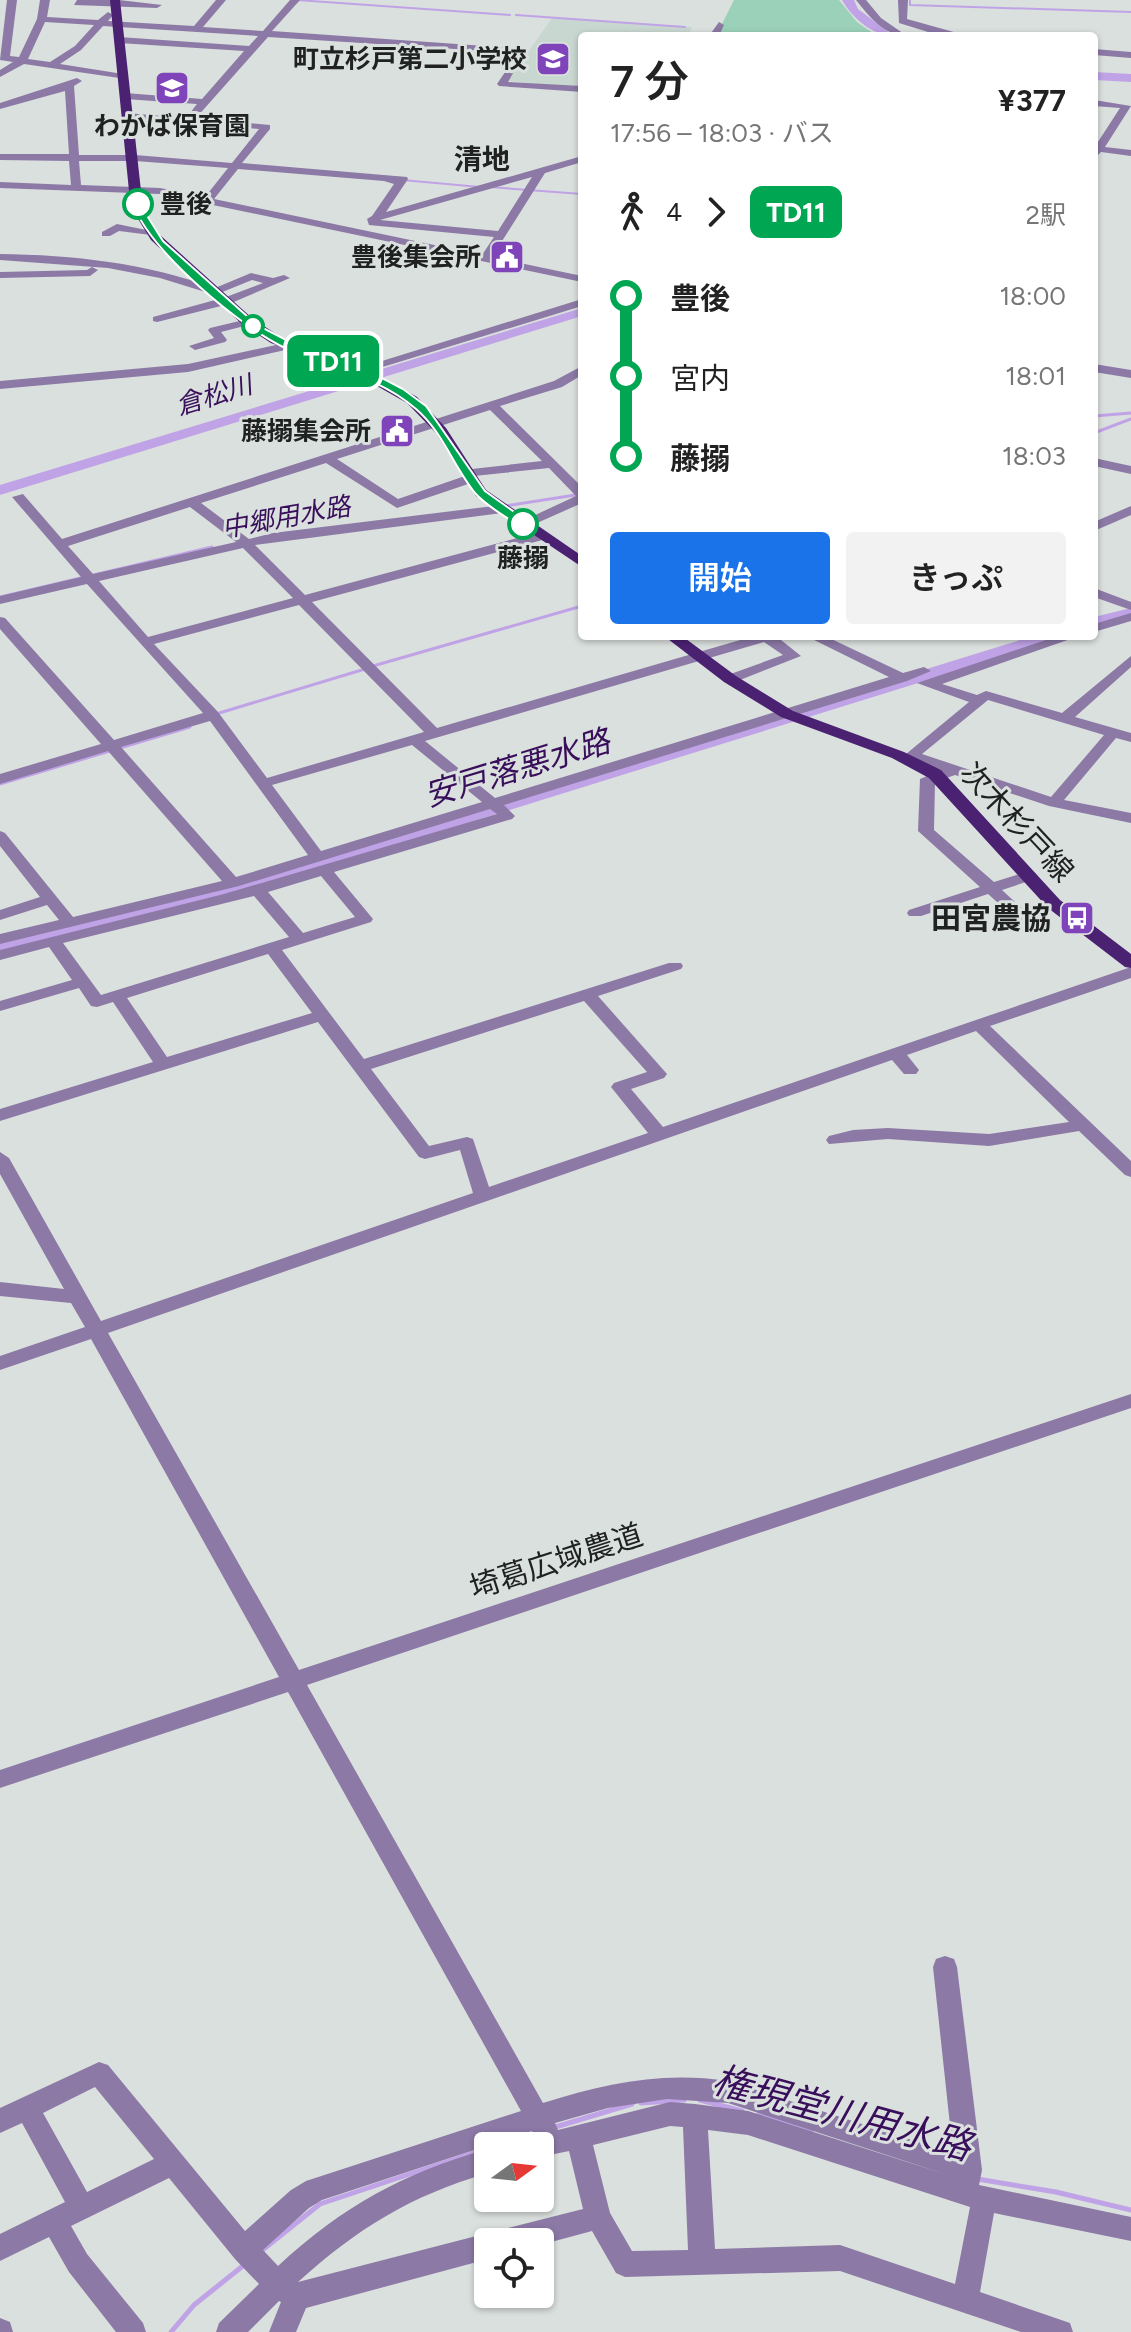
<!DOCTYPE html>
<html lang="ja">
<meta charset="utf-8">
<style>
body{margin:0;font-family:Figtree,"Noto Sans JP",sans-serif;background:#f2f2f2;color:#222;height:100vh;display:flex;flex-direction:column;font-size:30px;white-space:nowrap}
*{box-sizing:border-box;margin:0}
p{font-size:26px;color:#767676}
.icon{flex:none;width:44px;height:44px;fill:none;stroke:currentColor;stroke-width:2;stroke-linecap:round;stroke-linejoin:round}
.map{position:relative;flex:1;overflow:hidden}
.side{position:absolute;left:578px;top:32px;width:520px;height:608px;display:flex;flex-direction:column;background:#fff;border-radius:8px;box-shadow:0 2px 6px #0004}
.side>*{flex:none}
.badge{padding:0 16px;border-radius:12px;font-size:28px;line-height:52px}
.needle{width:52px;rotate:75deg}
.fabs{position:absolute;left:474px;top:2132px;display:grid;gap:16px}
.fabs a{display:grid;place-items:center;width:80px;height:80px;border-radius:8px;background:#fff;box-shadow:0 2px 6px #0004;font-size:40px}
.map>.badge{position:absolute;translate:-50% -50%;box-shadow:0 0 0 4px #fff}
.legs{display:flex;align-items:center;gap:12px;height:88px;padding:0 32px;font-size:26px}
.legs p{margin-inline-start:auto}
.summary{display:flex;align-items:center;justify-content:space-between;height:136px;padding:0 32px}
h1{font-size:44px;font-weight:600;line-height:60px}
.action{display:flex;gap:16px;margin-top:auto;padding:16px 32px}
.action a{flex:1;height:92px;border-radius:8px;background:#1a73e8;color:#fff;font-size:32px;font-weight:600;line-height:92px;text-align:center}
.action a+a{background:#f2f2f2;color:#222}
ul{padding:0 32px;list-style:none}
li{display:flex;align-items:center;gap:28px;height:80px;font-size:30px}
li i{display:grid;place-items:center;width:12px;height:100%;margin:0 10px;background:currentColor}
li i::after{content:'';width:20px;height:20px;margin:-10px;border:6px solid;border-radius:50%;background:#fff}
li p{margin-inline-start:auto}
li:first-child i{background:linear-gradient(#0000 50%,currentColor 0)}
li:last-child i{background:linear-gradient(currentColor 50%,#0000 0)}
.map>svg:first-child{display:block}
.built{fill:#c9d7d1}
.green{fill:#9bd1b9}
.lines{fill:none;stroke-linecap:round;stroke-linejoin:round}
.stream-far2{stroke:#c0a3e6;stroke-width:2}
.stream-far1{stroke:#c0a3e6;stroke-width:3}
.stream{stroke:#c0a3e6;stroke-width:5}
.river{fill:#c0a3e6;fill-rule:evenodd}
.minor{fill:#8c79a6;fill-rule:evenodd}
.major{fill:#4b2172;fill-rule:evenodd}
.line-1{fill:#00a651;stroke:#fff;stroke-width:2}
.stop-1-dot{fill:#fff;stroke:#00a651;stroke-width:4}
.labels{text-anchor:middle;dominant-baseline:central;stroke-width:6;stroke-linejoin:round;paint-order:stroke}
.far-poi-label{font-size:26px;font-weight:bold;fill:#202221;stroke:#dae0dd;text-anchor:end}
.far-stop-label{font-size:26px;font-weight:bold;fill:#202221;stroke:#dae0dd;text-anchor:start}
.far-water-label{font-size:26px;font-style:italic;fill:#390f5c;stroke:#dae0dd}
.far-quarter-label{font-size:28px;font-weight:bold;fill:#202221;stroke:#dae0dd}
.street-label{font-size:30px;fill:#202221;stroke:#dae0dd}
.poi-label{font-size:30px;font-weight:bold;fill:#202221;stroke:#dae0dd;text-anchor:end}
.water-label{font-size:32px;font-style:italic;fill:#390f5c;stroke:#dae0dd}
.near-water-label{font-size:38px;font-style:italic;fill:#390f5c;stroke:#dae0dd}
</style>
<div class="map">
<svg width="1131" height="2332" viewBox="0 0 1131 2332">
<rect width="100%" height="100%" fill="#dae0dd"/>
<polygon class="built" points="552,18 692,27 688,36 582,36 582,88 508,81"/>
<polygon class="green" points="734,0 839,0 857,22 877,36 716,36"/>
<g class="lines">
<g class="stream-far2">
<polyline points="297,0 510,15"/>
<polyline points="910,0 910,5 1131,12"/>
<polyline points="516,15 685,27"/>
<polyline points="402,180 480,187"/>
<polyline points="489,187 582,194"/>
</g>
<g class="stream-far1">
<polyline points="1094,416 1131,413"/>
<polyline points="1094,433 1131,419"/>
<polyline points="505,506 582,494"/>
<polyline points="0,597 212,547"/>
<polyline points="373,666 582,606"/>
<polyline points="216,714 365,669"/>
<polyline points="0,784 190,727"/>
</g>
<g class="stream">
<polyline points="700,2100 742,2111"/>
<polyline points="641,2103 684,2100"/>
<polyline points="758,2115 811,2131"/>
<polyline points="552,2128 632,2104"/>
<polyline points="495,2146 536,2133"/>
<polyline points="977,2179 1056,2192 1131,2210"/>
<polyline points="260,2252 320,2204 488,2148"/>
<polyline points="171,2332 194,2305 244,2265"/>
</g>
<g class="river">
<path d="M 842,0 L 854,0 L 858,9 L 894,36 C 873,36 852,18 842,0 Z"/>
<polygon points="1094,72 1131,74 1131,82 1094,80"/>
<polygon points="582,308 582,316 0,495 0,485"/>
<polygon points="1131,608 1131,618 1094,627 1094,617"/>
<polygon points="1033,636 1060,636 1057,640 216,901 0,955 0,943 202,893"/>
</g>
<g class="minor">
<path d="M 7,0 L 17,0 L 10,56 L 19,57 L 37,19 L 40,0 L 50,0 L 47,17 L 98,20 L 108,12 L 113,15 L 108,21 L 194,26 L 216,0 L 226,0 L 203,27 L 263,31 L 290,0 L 300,0 L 272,31 L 527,49 L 508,82 L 582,86 L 582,92 L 499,86 L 497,84 L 518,53 L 268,37 L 196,118 L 270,125 L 270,129 L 242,163 L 407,177 L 408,179 L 386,212 L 582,156 L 582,162 L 545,173 L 492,257 L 582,276 L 582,282 L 160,194 L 0,188 L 0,182 L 71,185 L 69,161 L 0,160 L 0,154 L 69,154 L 65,91 L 0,109 L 0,103 L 77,78 L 82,81 L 74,86 L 79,155 L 135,155 L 232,163 L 259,129 L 123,118 L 123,114 L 127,113 L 186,118 L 197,104 L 125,99 L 120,96 L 125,93 L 202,99 L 244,51 L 119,43 L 114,40 L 119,37 L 249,46 L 258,36 L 103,26 L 81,50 L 60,64 L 123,74 L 128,77 L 126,79 L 24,64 L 0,77 L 0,70 L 13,62 L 0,60 ZM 45,22 L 94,25 L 75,46 L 50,62 L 28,59 ZM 79,161 L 135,161 L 228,168 L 205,197 L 160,188 L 81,185 ZM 238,169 L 384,181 L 394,184 L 372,216 L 367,219 L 369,225 L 494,237 L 482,255 L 214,199 ZM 532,177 L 498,231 L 380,220 Z"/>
<polygon points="77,0 119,0 162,5 157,8 74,5"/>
<path d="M 856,0 L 866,0 L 881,18 L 907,36 C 884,36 869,16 856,0 Z"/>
<polygon points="898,0 908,0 907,19 968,36 941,36 899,23"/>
<polygon points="719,22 724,25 719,36 709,36"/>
<polygon points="1094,49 1131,52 1131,58 1094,55"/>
<polygon points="1094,100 1131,106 1105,147 1131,150 1131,156 1101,152 1094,159 1094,148 1120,108 1094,106"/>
<polygon points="117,224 156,232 151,235 119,231 110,236 102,236 102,232"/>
<path d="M 0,254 C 74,255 145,263 215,288 L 251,273 L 273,278 L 284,275 L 290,278 L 229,304 L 157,322 L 153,321 L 153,317 L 226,297 L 263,283 L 252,280 L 215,295 L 160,278 L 108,268 L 0,260 Z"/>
<polygon points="92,267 98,270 90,276 0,278 0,272 87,270"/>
<polygon points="582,299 582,306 363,373 353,370"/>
<polygon points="248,319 252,320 252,324 221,332 227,340 225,342 195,350 189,346 214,338 208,330 210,328"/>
<polygon points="290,342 296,346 294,348 188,372 0,389 0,381 188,364"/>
<polygon points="1094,364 1131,370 1131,378 1094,372"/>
<path d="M 582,366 L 582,375 L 562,387 L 500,406 L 582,487 L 582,503 L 528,527 L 516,524 L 576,496 L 549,468 L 474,476 L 474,482 L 397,508 L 326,463 L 201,503 L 249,539 L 273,533 L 502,505 L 508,509 L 502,513 L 255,545 L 305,595 L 536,533 L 546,533 L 546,539 L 312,602 L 437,728 L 754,636 L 776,636 L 801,656 L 735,682 L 725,682 L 725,676 L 783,655 L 764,642 L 425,741 L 495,798 L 889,677 L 806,636 L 825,636 L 903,673 L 924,667 L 931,671 L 907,681 L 504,805 L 515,816 L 512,819 L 334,872 L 373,919 L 371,922 L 282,950 L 364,1059 L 669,963 L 681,963 L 683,966 L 681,969 L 598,996 L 667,1074 L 664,1078 L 631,1089 L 663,1127 L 1131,967 L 1131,978 L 990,1026 L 1131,1161 L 1131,1177 L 1125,1175 L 1079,1131 L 989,1146 L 888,1139 L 829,1144 L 826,1140 L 829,1136 L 853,1130 L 888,1128 L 989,1134 L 1069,1122 L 976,1031 L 907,1055 L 919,1070 L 916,1074 L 904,1074 L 892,1060 L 108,1333 L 299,1670 L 1131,1394 L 1131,1408 L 307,1685 L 543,2103 C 605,2083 663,2071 728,2081 L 953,2153 L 933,1967 L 936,1959 L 945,1956 L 954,1959 L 957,1967 L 982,2170 L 979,2185 L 1131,2217 L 1131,2241 L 994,2213 L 980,2292 L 1070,2323 L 1073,2332 L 1021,2332 L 840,2271 L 625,2277 L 616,2273 L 592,2231 L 540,2245 L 540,2242 L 488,2242 L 488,2259 L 306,2308 L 296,2332 L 269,2332 L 281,2302 L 279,2301 L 248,2332 L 216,2332 L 219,2323 L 259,2284 L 235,2259 L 169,2178 L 71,2226 L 87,2254 L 143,2323 L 146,2332 L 116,2332 L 69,2272 L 49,2237 L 0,2261 L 0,2234 L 65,2202 L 22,2123 L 0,2133 L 0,2108 L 99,2062 L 108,2065 L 245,2231 L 291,2190 L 306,2181 L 521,2111 L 288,1692 L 0,1788 L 0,1770 L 279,1677 L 91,1339 L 0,1370 L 0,1356 L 85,1327 L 71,1303 L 0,1296 L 0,1282 L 64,1289 L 0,1174 L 0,1152 L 9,1158 L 101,1321 L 473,1193 L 460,1150 L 425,1159 L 419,1157 L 318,1022 L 0,1121 L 0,1109 L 153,1062 L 113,1002 L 97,1007 L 91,1006 L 79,988 L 0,1011 L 0,1001 L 72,980 L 49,947 L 0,960 L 0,950 L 224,894 L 497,814 L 490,809 L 239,886 L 0,944 L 0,934 L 59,920 L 47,905 L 0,920 L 0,910 L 40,897 L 0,846 L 0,831 L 5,833 L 73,917 L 222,881 L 108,751 L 0,784 L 0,774 L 101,744 L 0,629 L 0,617 L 5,618 L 114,740 L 203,713 L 87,584 L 0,604 L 0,596 L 81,577 L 12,497 L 23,494 L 62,539 L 554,381 ZM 490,410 L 542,461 L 463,470 L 461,473 L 465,476 L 398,499 L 337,459 ZM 190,507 L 236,542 L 93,574 L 68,546 ZM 243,548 L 293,598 L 148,637 L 99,581 ZM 299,605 L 424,732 L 267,778 L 218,712 L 154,644 ZM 210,721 L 308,855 L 236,877 L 121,747 ZM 412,745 L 482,802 L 321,851 L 272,785 ZM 321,876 L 355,917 L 303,933 L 268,892 ZM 254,896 L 289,937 L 101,995 L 63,943 ZM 268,954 L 312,1013 L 167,1057 L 127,998 ZM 584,1001 L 647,1072 L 614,1083 L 611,1087 L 648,1133 L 489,1187 L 473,1139 L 467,1137 L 429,1146 L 371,1069 ZM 95,2087 L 154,2159 L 87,2192 L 43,2113 ZM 667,2099 L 728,2103 L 951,2176 L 748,2111 L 695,2104 L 670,2102 L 558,2130 L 555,2123 L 608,2108 ZM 670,2126 L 683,2127 L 688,2250 L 632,2251 L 610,2213 L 593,2145 ZM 708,2130 L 748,2135 L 970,2207 L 955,2284 L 840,2245 L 715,2249 ZM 532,2131 L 535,2137 L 528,2146 L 540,2146 L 540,2157 L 569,2151 L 583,2209 L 504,2229 L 494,2236 L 488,2233 L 298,2282 C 358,2228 410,2196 488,2173 L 488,2149 C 403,2173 343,2206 278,2266 L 263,2250 L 309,2208 L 322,2200 Z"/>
<polygon points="1094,458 1131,466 1131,474 1094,466"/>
<polygon points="1131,506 1131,515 1094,531 1094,522"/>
<polygon points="1094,588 1131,602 1131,610 1094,597"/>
<polygon points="1131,613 1131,621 1094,632 1094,624"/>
<path d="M 1058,636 L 1079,636 L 942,684 L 977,695 L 986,691 L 1062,713 L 1131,656 L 1131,667 L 1075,717 L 1131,733 L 1131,742 L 1116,738 L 1064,800 L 1131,813 L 1131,823 L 1049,806 L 955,775 L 935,782 L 934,830 L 994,882 L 1029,871 L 1035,873 L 1037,876 L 1035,879 L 1002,890 L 1037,922 L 1035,925 L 1023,925 L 988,894 L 921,916 L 909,916 L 907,913 L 909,910 L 980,887 L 918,831 L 920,779 L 941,770 L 914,761 L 902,762 L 900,759 L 969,702 L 917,683 ZM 988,700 L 1104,735 L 1051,797 L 922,754 Z"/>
<polygon points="0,2318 10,2322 13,2332 0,2332"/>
</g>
<g class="major">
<polygon points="110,0 120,0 141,191 147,214 160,235 253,319 281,337 364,367 417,397 446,428 486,490 582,556 582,567 476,496 436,433 407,403 354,373 271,343 243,325 151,240 135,214 129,191"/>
<polygon points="664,636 682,636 736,676 793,711 904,752 941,770 1060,900 1131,954 1131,968 1125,967 1048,908 929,778 892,758 781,717 724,682"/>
</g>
</g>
<path class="line-1" d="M 138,201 L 163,241 L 257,325 L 294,344 L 363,368 L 403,389 L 426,406 L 485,491 L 527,521 L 527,526 L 519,526 C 505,516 486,506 475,493 C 454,467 442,431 416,409 C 378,376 330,368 285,348 C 240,327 150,251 133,204 Z"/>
<defs>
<g id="school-square" transform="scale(1.8)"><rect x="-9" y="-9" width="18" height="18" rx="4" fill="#7f44ba" stroke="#dae0dd"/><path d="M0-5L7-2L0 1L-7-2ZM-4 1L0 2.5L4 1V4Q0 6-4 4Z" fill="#fff"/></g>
<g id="civic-square" transform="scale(1.8)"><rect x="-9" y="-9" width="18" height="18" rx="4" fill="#7f44ba" stroke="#dae0dd"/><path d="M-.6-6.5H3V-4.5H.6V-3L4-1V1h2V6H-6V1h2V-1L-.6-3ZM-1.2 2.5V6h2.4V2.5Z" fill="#fff"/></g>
<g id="bus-square" transform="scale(1.8)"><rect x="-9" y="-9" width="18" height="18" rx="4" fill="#7f44ba" stroke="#dae0dd"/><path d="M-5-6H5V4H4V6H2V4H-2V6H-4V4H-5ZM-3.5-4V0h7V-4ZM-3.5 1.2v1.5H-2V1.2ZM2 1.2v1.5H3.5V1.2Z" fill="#fff"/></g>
</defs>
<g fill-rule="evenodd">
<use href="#school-square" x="553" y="59"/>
<use href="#school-square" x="172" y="88"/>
<use href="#civic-square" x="507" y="257"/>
<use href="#civic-square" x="397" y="431"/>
<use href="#bus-square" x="1077" y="918"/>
</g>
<g class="stop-1-dot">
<circle cx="138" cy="204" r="14"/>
<circle cx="253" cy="326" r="10"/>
<circle cx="523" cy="524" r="14"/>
</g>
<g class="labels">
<g class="far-poi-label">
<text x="527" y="59">町立杉戸第二小学校</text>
<text x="172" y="126" text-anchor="middle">わかば保育園</text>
<text x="481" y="257">豊後集会所</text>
<text x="371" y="431">藤搦集会所</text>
</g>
<g class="far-stop-label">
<text x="160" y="204">豊後</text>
<text x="523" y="558" text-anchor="middle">藤搦</text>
</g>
<g class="far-water-label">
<text transform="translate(214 395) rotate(-17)">倉松川</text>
<text transform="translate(286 517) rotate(-10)">中郷用水路</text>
</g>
<g class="far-quarter-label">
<text x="482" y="159">清地</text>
</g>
<g class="street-label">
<text transform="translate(1017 822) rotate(47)">次木杉戸線</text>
<text transform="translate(556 1561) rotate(-18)">埼葛広域農道</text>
</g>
<g class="poi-label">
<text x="1051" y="918">田宮農協</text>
</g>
<g class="water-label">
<text transform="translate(517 768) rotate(-17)">安戸落悪水路</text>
</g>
<g class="near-water-label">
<text transform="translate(842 2113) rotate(15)">権現堂川用水路</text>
</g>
</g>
</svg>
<div class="fabs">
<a><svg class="needle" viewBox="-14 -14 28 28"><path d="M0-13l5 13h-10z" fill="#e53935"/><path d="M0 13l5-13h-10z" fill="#767676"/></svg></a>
<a><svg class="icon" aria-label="locate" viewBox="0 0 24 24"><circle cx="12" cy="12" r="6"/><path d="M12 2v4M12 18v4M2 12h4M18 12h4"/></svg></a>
</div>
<b class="badge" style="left:333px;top:361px;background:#00a651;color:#fff">TD11</b>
<section class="side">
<div class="summary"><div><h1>7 分</h1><p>17:56 – 18:03 · バス</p></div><b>¥377</b></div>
<div class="legs"><svg class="icon" aria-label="walk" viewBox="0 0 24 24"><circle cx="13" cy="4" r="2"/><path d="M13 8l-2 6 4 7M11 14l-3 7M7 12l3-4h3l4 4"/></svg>4<svg class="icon" aria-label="forward" viewBox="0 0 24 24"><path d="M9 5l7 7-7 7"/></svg><b class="badge" style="background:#00a651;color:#fff">TD11</b><p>2駅</p></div>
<ul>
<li><i style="color:#00a651"></i><b>豊後</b><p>18:00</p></li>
<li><i style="color:#00a651"></i><span>宮内</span><p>18:01</p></li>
<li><i style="color:#00a651"></i><b>藤搦</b><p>18:03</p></li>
</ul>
<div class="action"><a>開始</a><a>きっぷ</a></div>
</section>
</div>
